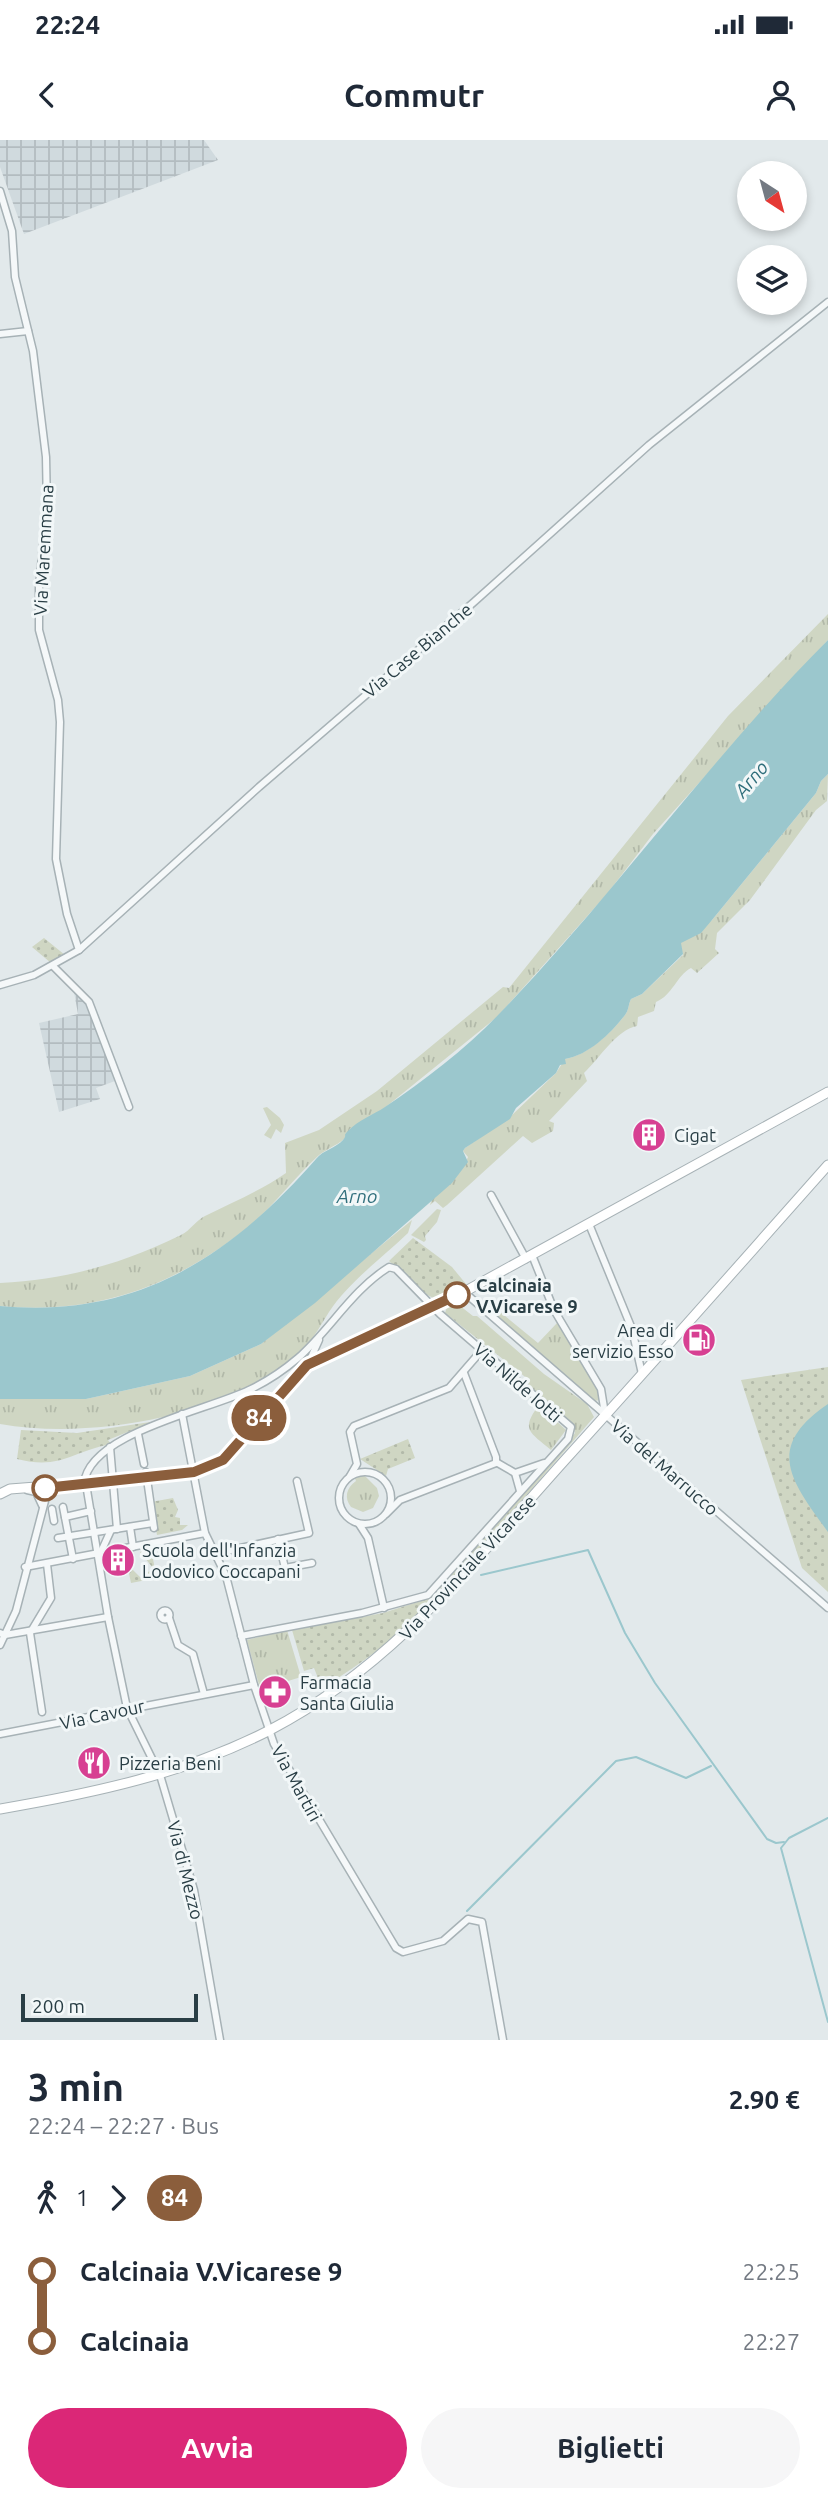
<!DOCTYPE html>
<html lang="it">
<meta charset="utf-8">
<style>
body{margin:0;font-family:Ubuntu,sans-serif;background:#f6f6f7;color:#1f2937;height:100vh;display:flex;flex-direction:column;font-size:26px;white-space:nowrap}
*{box-sizing:border-box;margin:0}
p{font-size:23px;color:#747a83}
.icon{flex:none;width:38px;height:38px;fill:none;stroke:currentColor;stroke-width:2;stroke-linecap:round;stroke-linejoin:round}
.map{position:relative;height:1900px;overflow:hidden}
.side{display:flex;flex-direction:column;background:#fff;flex:1}
.side>*{flex:none}
.badge{padding:0 14px;border-radius:23px;font-size:24px;line-height:46px}
.needle{width:46px;rotate:144deg}
.fabs{position:absolute;left:737px;top:21px;display:grid;gap:14px}
.fabs a{display:grid;place-items:center;width:70px;height:70px;border-radius:50%;background:#fff;box-shadow:0 4px 10px #0003;font-size:35px}
.scale{position:absolute;left:21px;bottom:18px;width:177px;box-sizing:border-box;padding-left:7px;border:4px solid #293e45;border-top:0;font-size:19px;line-height:24px;white-space:nowrap;color:#293e45;-webkit-text-stroke:5px #f2f7f8;paint-order:stroke}
.map>.badge{position:absolute;translate:-50% -50%;box-shadow:0 0 0 4px #fff}
.legs{display:flex;align-items:center;gap:10px;height:77px;padding:0 28px;font-size:23px}
.legs p{margin-inline-start:auto}
.headline{display:flex;align-items:center;justify-content:space-between;height:119px;padding:0 28px}
h1{font-size:38px;font-weight:600;line-height:52px}
.primary-button{display:flex;gap:14px;margin-top:auto;padding:14px 28px}
.primary-button a{flex:1;height:80px;border-radius:42px;background:#db2777;color:#fff;font-size:28px;font-weight:600;line-height:80px;text-align:center}
.primary-button a+a{background:#f6f6f7;color:#1f2937}
ul{padding:0 28px;list-style:none}
li{display:flex;align-items:center;gap:24px;height:70px;font-size:26px}
li i{display:grid;place-items:center;width:10px;height:100%;margin:0 9px;background:currentColor}
li i::after{content:'';width:18px;height:18px;margin:-9px;border:5px solid;border-radius:50%;background:#fff}
li p{margin-inline-start:auto}
li:first-child i{background:linear-gradient(#0000 50%,currentColor 0)}
li:last-child i{background:linear-gradient(currentColor 50%,#0000 0)}
.status{display:flex;justify-content:space-between;align-items:center;height:49px;padding:0 35px;background:#fff;direction:ltr}
.status svg{height:19px;fill:currentColor}
header{display:flex;justify-content:space-between;align-items:center;height:91px;padding:0 28px;background:#fff;font-size:32px;font-weight:600}
.map>svg:first-child{display:block}
.industrial{fill:url(#industrial-grid)}
.grass{fill:url(#grass-tufts)}
.park{fill:url(#park-dots)}
.water{fill:#9bc7cd}
.lines{fill:none;stroke-linecap:round;stroke-linejoin:round}
.stream{stroke:#9bc7cd;stroke-width:2}
.street-casing{stroke:#a7b2b6;stroke-width:9}
.secondary-casing{stroke:#a7b2b6;stroke-width:11}
.street{stroke:#f5f8f9;stroke-width:6}
.secondary{stroke:#fff;stroke-width:9}
.line-1-casing{stroke:#fff;stroke-width:16}
.line-1{stroke:#8b5e3c;stroke-width:10}
.stop-1-dot{fill:#fff;stroke:#8b5e3c;stroke-width:3.5}
.labels{text-anchor:middle;dominant-baseline:central;stroke-width:6;stroke-linejoin:round;paint-order:stroke}
.street-label{font-size:18px;fill:#293e45;stroke:#f2f7f8}
.poi-label{font-size:18px;fill:#293e45;stroke:#f2f7f8;text-anchor:start}
.stop-label{font-size:18px;font-weight:bold;fill:#293e45;stroke:#f2f7f8;text-anchor:start}
.water-label{font-size:19px;font-style:italic;fill:#306f7c;stroke:#f2f7f8}
</style>
<div class="status"><b>22:24</b><svg viewBox="0 0 49 12"><path d="M0 12V9h3v3zM5 12V6h3v6zM10 12V3h3v9zM15 12V0h3v12zM26 1h20v11H26zM47 4h2v5h-2z"/></svg></div>
<header><svg class="icon" aria-label="back" viewBox="0 0 24 24"><path d="M15 5l-7 7 7 7"/></svg>Commutr<svg class="icon" aria-label="person" viewBox="0 0 24 24"><circle cx="12" cy="8" r="4"/><path d="M4 21q1-7 8-7t8 7"/></svg></header>
<div class="map">
<svg width="828" height="1900" viewBox="0 0 828 1900">
<defs>
<pattern id="industrial-grid" width="8" height="8" patternUnits="userSpaceOnUse" patternTransform="scale(1.75)"><rect width="8" height="8" fill="#d0dade"/><path d="M0 4h8M4 0v8" fill="none" stroke="#b3bcc0"/></pattern>
<pattern id="grass-tufts" width="24" height="20" patternUnits="userSpaceOnUse" patternTransform="scale(1.75)"><rect width="24" height="20" fill="#cfd6c3"/><path d="M3 7l-1-3M5 7V3M7 7l1-3M15 17l-1-3M17 17v-4M19 17l1-3" fill="none" stroke="#b2b9a9"/></pattern>
<pattern id="park-dots" width="8" height="8" patternUnits="userSpaceOnUse" patternTransform="scale(1.75)"><rect width="8" height="8" fill="#cfd6c3"/><path d="M2 2h.1M6 6h.1" fill="none" stroke="#b2b9a9" stroke-width="1.8" stroke-linecap="round"/></pattern>
</defs>
<rect width="100%" height="100%" fill="#e2e9eb"/>
<g class="industrial">
<polygon points="0,0 204,0 218,20 24,94 0,27"/>
<polygon points="74,852 88,865 115,941 96,948 100,959 59,972 39,883 78,874"/>
</g>
<g class="grass">
<path d="M 828,474 L 828,500 L 653,694 L 607,754 L 497,877 L 382,970 L 350,989 L 344,999 C 336,1006 326,1009 318,1016 C 293,1039 273,1067 247,1088 C 173,1147 95,1175 0,1166 L 0,1143 C 68,1139 119,1125 181,1095 C 191,1090 195,1081 205,1076 C 233,1062 260,1051 286,1033 L 285,1003 L 319,990 L 377,951 L 503,847 L 509,848 L 728,576 Z"/>
<path d="M 828,634 L 827,661 L 816,670 L 750,760 L 717,793 L 715,809 L 719,813 L 697,833 L 691,828 C 676,836 673,855 656,862 L 654,871 L 638,877 L 637,886 C 616,890 600,918 584,933 L 587,941 L 549,981 L 554,983 L 553,991 L 532,1003 L 523,996 L 447,1065 L 443,1068 L 435,1061 L 430,1065 C 435,1049 459,1041 468,1017 L 463,1011 L 465,1008 L 511,976 L 556,933 L 565,919 C 588,915 611,893 625,875 C 629,870 628,865 631,859 L 642,854 L 683,815 L 680,803 L 712,780 L 816,653 L 821,641 Z"/>
<polygon points="267,967 280,978 284,985 281,993 276,989 271,999 264,995 271,985 263,968"/>
<polygon points="437,1069 441,1070 437,1082 425,1096 426,1100 424,1102 411,1095"/>
<path d="M 412,1080 L 408,1093 C 384,1116 347,1144 329,1172 C 319,1188 310,1205 294,1218 C 220,1277 92,1300 0,1284 L 0,1259 L 86,1259 L 190,1236 L 261,1204 Z"/>
<polygon points="455,1162 473,1176 477,1176 544,1234 587,1264 594,1277 433,1463 430,1458 575,1293 570,1281 527,1244 529,1240 445,1173 448,1164"/>
<polygon points="499,1171 538,1203 557,1183 599,1250 600,1260 594,1261 493,1176"/>
<path d="M 539,1265 L 566,1290 L 551,1310 C 530,1292 520,1290 539,1265 Z"/>
<path d="M 362,1333 L 377,1348 L 379,1356 L 373,1368 L 363,1372 L 351,1367 C 344,1358 346,1348 356,1341 L 354,1336 Z"/>
<polygon points="287,1490 301,1537 272,1546 276,1561 266,1564 269,1561 264,1544 259,1545 247,1500"/>
</g>
<g class="park">
<polygon points="44,798 65,815 51,823 32,807"/>
<polygon points="413,1098 452,1127 466,1144 435,1159 420,1151 389,1121"/>
<polygon points="828,1227 828,1452 802,1428 741,1240"/>
<path d="M 157,1281 L 138,1291 L 135,1289 L 108,1300 L 111,1304 C 71,1312 60,1330 17,1319 L 21,1290 L 77,1293 Z"/>
<polygon points="408,1299 415,1318 388,1329 386,1336 360,1319"/>
<polygon points="173,1358 178,1370 175,1377 180,1378 180,1385 188,1385 182,1390 157,1395 151,1362"/>
<polygon points="151,1410 157,1438 131,1443 127,1424 141,1438 153,1428 140,1412"/>
<path d="M 430,1458 L 433,1463 C 399,1495 362,1524 322,1548 L 314,1528 L 304,1531 L 292,1490 L 383,1473 Z"/>
</g>
<g class="water">
<path d="M 828,500 L 828,634 L 821,641 L 816,653 L 712,780 L 701,793 L 681,803 L 683,814 L 642,854 L 631,859 C 628,865 629,870 625,875 C 611,893 589,915 565,919 L 566,924 L 560,925 L 556,933 L 516,968 L 510,979 L 465,1008 L 463,1011 L 468,1022 L 452,1043 L 315,1163 L 261,1204 L 190,1236 L 86,1259 L 0,1259 L 0,1166 C 136,1179 230,1117 316,1019 C 323,1010 336,1008 343,1000 C 348,993 342,997 348,991 C 358,980 373,975 385,967 C 425,940 467,908 500,873 C 615,754 711,617 828,500 Z"/>
<path d="M 828,1264 L 828,1392 C 792,1342 763,1308 828,1264 Z"/>
</g>
<g class="lines">
<g class="stream">
<polyline points="481,1435 588,1410 625,1493 655,1543 767,1699 776,1703 784,1702"/>
<polyline points="828,1678 789,1698 781,1708 828,1882"/>
<polyline points="467,1771 616,1621 636,1617 686,1638 711,1626"/>
</g>
<g class="street-casing">
<g id="street">
<polyline points="0,51 12,91 15,137 33,211 46,317 47,368 39,446 39,490 58,560 60,582 56,719 67,774 79,810"/>
<polyline points="0,194 28,191"/>
<polyline points="53,826 89,862 129,967"/>
<polyline points="0,845 34,835 79,810 259,647 474,462 649,305 828,162"/>
<polyline points="491,1055 526,1119"/>
<polyline points="589,1084 632,1189 642,1234"/>
<polyline points="532,1115 554,1170 601,1249 605,1274"/>
<polyline points="464,1152 828,1468"/>
<polyline points="309,1222 319,1200"/>
<polyline points="182,1274 205,1393 226,1436 254,1545 274,1604 396,1808 403,1812 443,1801 468,1779 482,1782 503,1900"/>
<polyline points="138,1294 144,1324"/>
<polyline points="110,1307 117,1389"/>
<polyline points="496,1322 515,1333"/>
<circle cx="365" cy="1358" r="26"/>
<polyline points="146,1332 154,1388"/>
<polyline points="350,1336 357,1324 350,1292 354,1286 449,1248 482,1210"/>
<path d="M 84,1344 C 88,1293 209,1270 249,1250 C 266,1242 284,1230 298,1218 C 330,1190 352,1150 389,1127 L 396,1129 L 440,1174 L 571,1287 L 568,1299 L 428,1455 L 362,1473 L 241,1496"/>
<polyline points="86,1344 108,1477 127,1568 160,1635 194,1750 220,1900"/>
<polyline points="27,1350 36,1352 42,1365"/>
<polyline points="520,1351 515,1333 544,1323"/>
<polyline points="63,1367 73,1419"/>
<polyline points="52,1369 54,1381"/>
<polyline points="386,1374 400,1360 496,1323 496,1317 464,1233"/>
<polyline points="65,1377 91,1371"/>
<polyline points="359,1384 368,1398 384,1468"/>
<polyline points="130,1387 133,1407"/>
<polyline points="58,1398 153,1383"/>
<polyline points="278,1399 285,1428 312,1423"/>
<polyline points="217,1413 309,1393 297,1341"/>
<polyline points="100,1414 111,1390"/>
<polyline points="25,1427 205,1393"/>
<circle cx="165" cy="1475" r="4.5"/>
<polyline points="169,1478 178,1505 193,1514 204,1554"/>
<polyline points="0,1493 5,1495 108,1477"/>
<polyline points="0,1505 16,1471 46,1357 56,1347"/>
<polyline points="42,1572 30,1493 51,1458 47,1424"/>
<polyline points="0,1594 254,1545"/>
</g>
</g>
<g class="secondary-casing">
<g id="secondary">
<polyline points="0,1354 10,1349 114,1341 194,1332 216,1325 234,1309 285,1247 313,1221 464,1152 828,952"/>
<path d="M 0,1669 C 94,1653 184,1634 270,1590 C 392,1527 474,1421 564,1321 C 653,1223 740,1124 828,1025"/>
</g>
</g>
<use href="#street" class="street"/>
<use href="#secondary" class="secondary"/>
</g>
<g class="lines">
<g class="line-1-casing">
<polyline id="line-1" points="45,1348 194,1332 223,1320 307,1225 457,1155"/>
</g>
<use href="#line-1" class="line-1"/>
</g>
<defs>
<g id="building-disc" transform="scale(1.75)"><circle r="9.5" fill="#d74092" stroke="#f2f7f8"/><path d="M-4-6H4V6H1V3H-1V6H-4ZM-2.5-4.3h1.7v1.8h-1.7ZM.8-4.3h1.7v1.8H.8ZM-2.5-1h1.7V.8h-1.7ZM.8-1h1.7V.8H.8Z" fill="#fff"/></g>
<g id="fuel-disc" transform="scale(1.75)"><circle r="9.5" fill="#d74092" stroke="#f2f7f8"/><path d="M-5.5-6h7V0h2V4h1.3V-2.5L3-4.5l.8-.8L6-3V5H2.5V1h-1V6h-7ZM-4.2-4.7v3.2H.2V-4.7Z" fill="#fff"/></g>
<g id="pharmacy-disc" transform="scale(1.75)"><circle r="9.5" fill="#d74092" stroke="#f2f7f8"/><path d="M-2-6h4v4h4v4h-4v4h-4v-4h-4v-4h4Z" fill="#fff"/></g>
<g id="restaurant-disc" transform="scale(1.75)"><circle r="9.5" fill="#d74092" stroke="#f2f7f8"/><path d="M-5-6h1v4h1v-4h1v4h1v-4h1v5L-1.5 .5V6h-2V.5L-5-1ZM5-6V6H3V1.5H1.5Q1.5-4 5-6Z" fill="#fff"/></g>
</defs>
<g fill-rule="evenodd">
<use href="#building-disc" x="649" y="995"/>
<use href="#fuel-disc" x="699" y="1200"/>
<use href="#building-disc" x="118" y="1420"/>
<use href="#pharmacy-disc" x="275" y="1552"/>
<use href="#restaurant-disc" x="94" y="1623"/>
</g>
<g class="stop-1-dot">
<circle cx="457" cy="1155" r="12"/>
<circle cx="45" cy="1348" r="12"/>
</g>
<g class="labels">
<g class="street-label">
<text transform="translate(43 410) rotate(-87)">Via Maremmana</text>
<text transform="translate(417 510) rotate(-40)">Via Case Bianche</text>
<text transform="translate(518 1242) rotate(41)">Via Nilde Iotti</text>
<text transform="translate(665 1327) rotate(41)">Via del Marrucco</text>
<text transform="translate(467 1427) rotate(-47)">Via Provinciale Vicarese</text>
<text transform="translate(102 1574) rotate(-12)">Via Cavour</text>
<text transform="translate(297 1643) rotate(61)">Via Martiri</text>
<text transform="translate(186 1730) rotate(76)">Via di Mezzo</text>
</g>
<g class="poi-label">
<text x="674" y="995">Cigat</text>
<text x="674" y="1190" text-anchor="end">Area di<tspan x="674" dy="21">servizio Esso</tspan></text>
<text x="142" y="1410">Scuola dell'Infanzia<tspan x="142" dy="21">Lodovico Coccapani</tspan></text>
<text x="300" y="1542">Farmacia<tspan x="300" dy="21">Santa Giulia</tspan></text>
<text x="119" y="1623">Pizzeria Beni</text>
</g>
<g class="stop-label">
<text x="476" y="1145">Calcinaia<tspan x="476" dy="21">V.Vicarese 9</tspan></text>
</g>
<g class="water-label">
<text transform="translate(751 639) rotate(-50)">Arno</text>
<text x="357" y="1056">Arno</text>
</g>
</g>
</svg>
<div class="fabs">
<a><svg class="needle" viewBox="-14 -14 28 28"><path d="M0-13l5 13h-10z" fill="#e53935"/><path d="M0 13l5-13h-10z" fill="#747a83"/></svg></a>
<a><svg class="icon" aria-label="layers" viewBox="0 0 24 24"><path d="M12 4l9 5-9 5-9-5zM3 14l9 5 9-5"/></svg></a>
</div>
<div class="scale">200 m</div>
<b class="badge" style="left:259px;top:1278px;background:#8b5e3c;color:#fff">84</b>
</div>
<section class="side">
<div class="headline"><div><h1>3 min</h1><p>22:24 – 22:27 · Bus</p></div><b>2.90 €</b></div>
<div class="legs"><svg class="icon" aria-label="walk" viewBox="0 0 24 24"><circle cx="13" cy="4" r="2"/><path d="M13 8l-2 6 4 7M11 14l-3 7M7 12l3-4h3l4 4"/></svg>1<svg class="icon" aria-label="forward" viewBox="0 0 24 24"><path d="M9 5l7 7-7 7"/></svg><b class="badge" style="background:#8b5e3c;color:#fff">84</b></div>
<ul>
<li><i style="color:#8b5e3c"></i><b>Calcinaia V.Vicarese 9</b><p>22:25</p></li>
<li><i style="color:#8b5e3c"></i><b>Calcinaia</b><p>22:27</p></li>
</ul>
<div class="primary-button"><a>Avvia</a><a>Biglietti</a></div>
</section>
